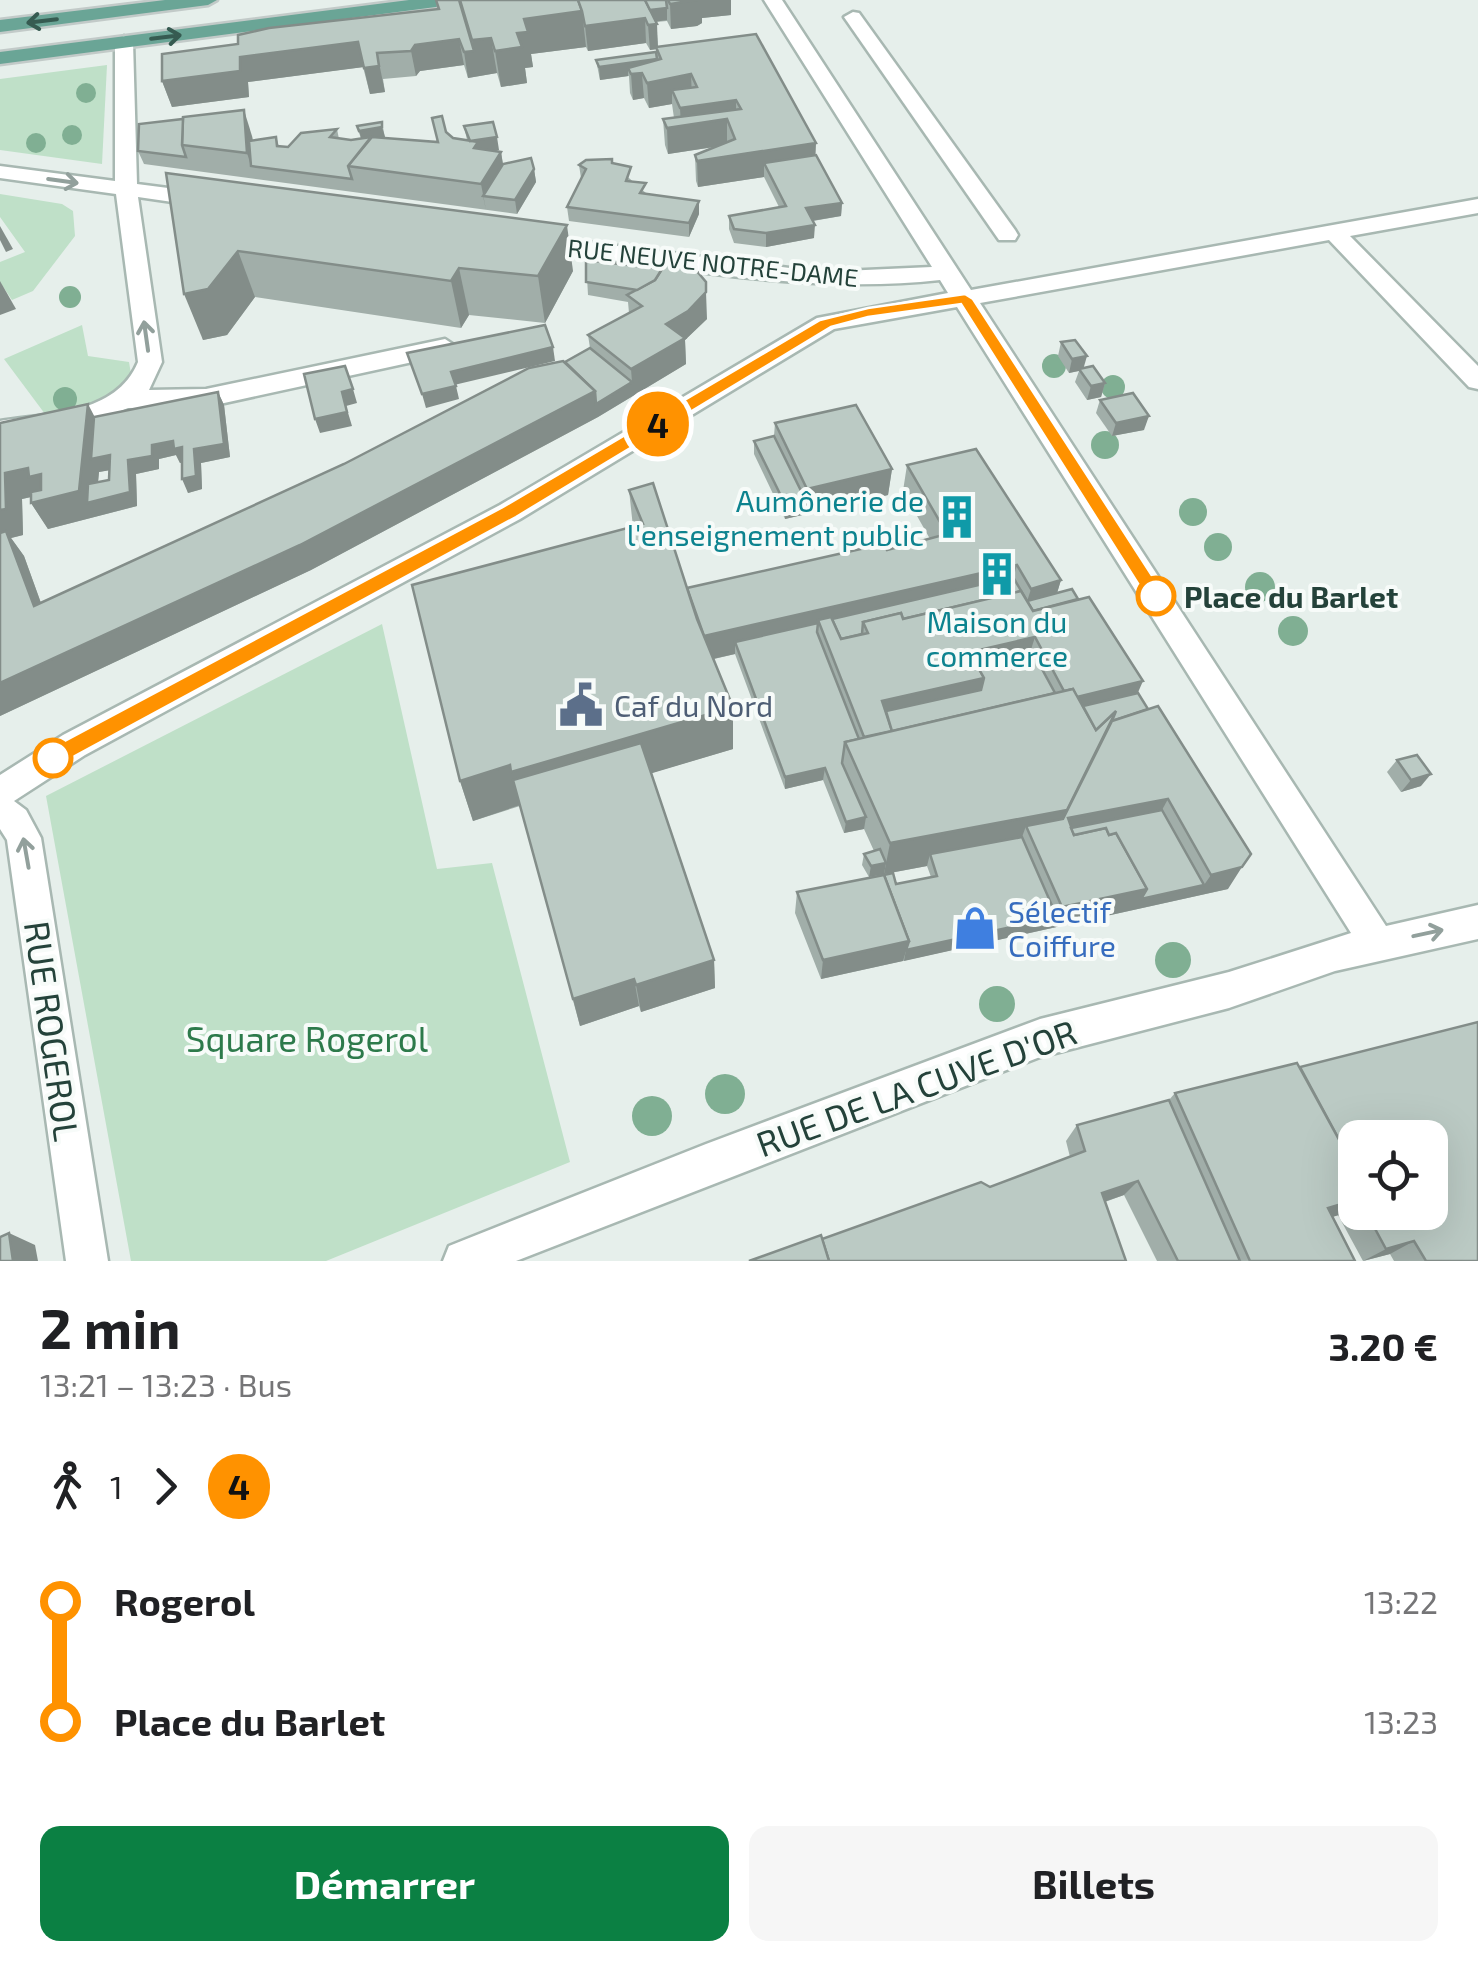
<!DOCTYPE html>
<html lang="fr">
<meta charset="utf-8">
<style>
body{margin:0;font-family:"Exo 2",sans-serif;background:#f6f6f6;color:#202124;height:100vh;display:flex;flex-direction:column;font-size:38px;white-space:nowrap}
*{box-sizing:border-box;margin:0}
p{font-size:32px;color:#757577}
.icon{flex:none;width:55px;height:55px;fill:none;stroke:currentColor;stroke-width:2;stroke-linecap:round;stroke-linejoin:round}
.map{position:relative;height:1261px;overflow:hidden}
.details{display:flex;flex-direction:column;background:#fff;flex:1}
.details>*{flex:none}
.badge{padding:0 20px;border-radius:32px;font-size:35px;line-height:65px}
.fabs{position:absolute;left:1338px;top:1120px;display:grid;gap:20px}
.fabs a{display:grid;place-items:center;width:110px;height:110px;border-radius:20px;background:#fff;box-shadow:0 10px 40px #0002;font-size:50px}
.map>.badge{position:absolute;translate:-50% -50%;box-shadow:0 0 0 5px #fff}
.legs{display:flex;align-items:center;gap:15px;height:110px;padding:0 40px;font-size:32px}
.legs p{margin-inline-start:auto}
.summary{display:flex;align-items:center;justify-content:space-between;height:170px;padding:0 40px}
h1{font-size:55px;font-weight:700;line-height:75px}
.action{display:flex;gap:20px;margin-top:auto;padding:20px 40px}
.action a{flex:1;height:115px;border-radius:20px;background:#0b8043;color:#fff;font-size:40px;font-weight:700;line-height:115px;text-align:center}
.action a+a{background:#f6f6f6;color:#202124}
ul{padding:0 40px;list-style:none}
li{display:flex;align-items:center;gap:35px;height:120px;font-size:38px}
li i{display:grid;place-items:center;width:15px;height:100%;margin:0 12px;background:currentColor}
li i::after{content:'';width:25px;height:25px;margin:-12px;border:8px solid;border-radius:50%;background:#fff}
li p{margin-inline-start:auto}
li:first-child i{background:linear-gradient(#0000 50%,currentColor 0)}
li:last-child i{background:linear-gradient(currentColor 50%,#0000 0)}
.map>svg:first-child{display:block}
.green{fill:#bfe0c8}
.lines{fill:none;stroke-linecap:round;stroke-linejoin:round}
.minor-casing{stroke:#a8b8b2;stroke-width:5}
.major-casing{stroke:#c2cac8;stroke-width:5}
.minor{fill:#fff;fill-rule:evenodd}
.major{fill:#6aa596;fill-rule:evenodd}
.tree{fill:#80af93}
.wall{fill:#a1aea9;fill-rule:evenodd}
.shaded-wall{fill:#838d89}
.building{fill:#bbcac4;stroke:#838d89;stroke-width:2.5}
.oneway{stroke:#365b51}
.oneway2{stroke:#92a09c}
.line-1{fill:#ff9200;stroke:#fff;stroke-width:2.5}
.stop-1-dot{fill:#fff;stroke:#ff9200;stroke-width:5}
.labels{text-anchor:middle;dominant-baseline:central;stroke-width:8;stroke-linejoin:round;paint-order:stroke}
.far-street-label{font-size:25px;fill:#24423a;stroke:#f7fbf9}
.culture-label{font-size:30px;fill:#0d838f;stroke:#f7fbf9;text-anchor:end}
.stop-label{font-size:30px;font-weight:bold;fill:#24423a;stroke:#f7fbf9;text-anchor:start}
.service-label{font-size:30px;fill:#4e5e75;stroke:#f7fbf9;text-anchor:start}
.shop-label{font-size:30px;fill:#366cbe;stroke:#f7fbf9;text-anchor:start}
.near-street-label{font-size:35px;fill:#24423a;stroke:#f7fbf9}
.near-park-label{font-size:35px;fill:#2d7a4b;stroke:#f7fbf9}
</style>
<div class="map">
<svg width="1478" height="1261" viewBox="0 0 1478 1261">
<rect width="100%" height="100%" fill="#e6efeb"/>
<g class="green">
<polygon points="107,65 102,164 0,150 0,79"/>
<polygon points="0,194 62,204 73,211 75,236 33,291 12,300 0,282 0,262 25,252 0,217"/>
<path d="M 82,325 L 88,356 L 129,362 L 131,374 C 113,405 77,406 45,414 L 4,359 Z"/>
<polygon points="382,624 437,869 492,863 570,1162 326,1261 131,1261 46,796"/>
</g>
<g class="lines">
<g class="minor-casing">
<g id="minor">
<path d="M 764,0 L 782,0 L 971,290 L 1478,199 L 1478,213 L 1350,236 L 1478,366 L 1478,389 L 1469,387 L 1329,240 L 980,303 L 1386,926 L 1478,905 L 1478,939 L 1335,971 L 1229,1008 L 1040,1057 L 516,1261 L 443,1261 L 449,1246 L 464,1240 L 706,1144 L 1040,1019 L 1229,972 L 1351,933 L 957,307 L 834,329 L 520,519 L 85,755 L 14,801 L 26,810 L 41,838 L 108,1261 L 66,1261 L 7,840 L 0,829 L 0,775 L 63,735 L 500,505 L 817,318 L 948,293 L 940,280 C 804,295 667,266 531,249 L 520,242 L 531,235 L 821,272 L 932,267 Z"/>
<polygon points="853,12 859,13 1015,230 1018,235 1015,240 999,240 844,17"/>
<path d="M 124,36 L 133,42 L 137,184 L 207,193 L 218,200 L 207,207 L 138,197 L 162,362 L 149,390 L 206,389 L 445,339 L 457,347 L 454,353 L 206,407 L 128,408 L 89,424 L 0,439 L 0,421 C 49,413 116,415 138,362 L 116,194 L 0,178 L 0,166 L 115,181 L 115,42 Z"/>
</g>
</g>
<g class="major-casing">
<g id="major">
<polygon points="165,0 217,0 208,5 0,32 0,20"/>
<polygon points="409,0 460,0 451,5 0,64 0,52"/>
</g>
</g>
<use href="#minor" class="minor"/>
<use href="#major" class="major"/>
</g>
<g class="tree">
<circle cx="86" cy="93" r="10"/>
<circle cx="72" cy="135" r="10"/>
<circle cx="36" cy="143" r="10"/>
<circle cx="70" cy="297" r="11"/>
<circle cx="1054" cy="366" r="12"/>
<circle cx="1113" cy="387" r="12"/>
<circle cx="65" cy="399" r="12"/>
<circle cx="1105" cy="445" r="14"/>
<circle cx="1193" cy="512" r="14"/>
<circle cx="1218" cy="547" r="14"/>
<circle cx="1260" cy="587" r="15"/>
<circle cx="1293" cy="631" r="15"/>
<circle cx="1173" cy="960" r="18"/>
<circle cx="997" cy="1004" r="18"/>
<circle cx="725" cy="1094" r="20"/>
<circle cx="652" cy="1116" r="20"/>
</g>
<g class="wall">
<polygon points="436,0 731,0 731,15 702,18 702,23 697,26 671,29 667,21 656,22 658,47 816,155 842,203 841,216 813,221 814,238 766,247 734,243 729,229 729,216 779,207 764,177 698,187 696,181 695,155 714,147 668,154 665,145 663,119 674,118 672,104 649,108 644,98 633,100 630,93 629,76 600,80 596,60 656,52 656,49 650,50 646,43 588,51 586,47 531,54 533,67 525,68 527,83 501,87 497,73 468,78 464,65 420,71 416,76 383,79 385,92 370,94 363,67 248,82 249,97 172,107 162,81 238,44 437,9"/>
<polygon points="382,122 385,138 437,142 446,132 453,138 467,140 464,126 499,150 494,151 501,152 503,164 534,169 536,182 517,214 144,164 138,151 252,136 253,140 276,137 279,146 288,147 337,129 339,139 351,140 361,139 357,126"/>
<polygon points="612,163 647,194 699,201 699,214 689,237 569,221 567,207 581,178 579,165"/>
<polygon points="166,173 573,271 545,323 469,315 461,328 255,297 227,335 203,340"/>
<path d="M 586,260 L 707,319 L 685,340 L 686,364 L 598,417 L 311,570 L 0,716 L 0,423 L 94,417 L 218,392 L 224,405 L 230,457 L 201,463 L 202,489 L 188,493 L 182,462 L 180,463 L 176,455 L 159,459 L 159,469 L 136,474 L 137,506 L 48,529 L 31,503 L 31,497 L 22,499 L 23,535 L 11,538 L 24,556 L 41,603 L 565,362 L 590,348 L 588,335 L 629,313 L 628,302 L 588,295 ZM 109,470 L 109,480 L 98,483 L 99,472 Z"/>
<polygon points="1061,342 1083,368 1105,383 1101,397 1087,400 1075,382 1079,371 1069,373 1058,356"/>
<polygon points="1100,400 1144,430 1112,436 1096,413"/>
<polygon points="775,423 892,469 888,495 785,519 754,454 754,441 774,436"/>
<polygon points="907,465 1061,580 1057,593 1138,693 1228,889 821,979 795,913 797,892 896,884 931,877 927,866 869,877 862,865 864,854 874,851 864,829 844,833 823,780 785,789 735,654 714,659 733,749 651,773 714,960 715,988 641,1012 639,1006 580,1026 520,806 473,821 460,781 633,527 629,490 687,588 887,550 930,539 903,491"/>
<polygon points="1397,760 1421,786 1401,792 1387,772"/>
<path d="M 1300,1067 L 1478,1261 L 1394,1261 L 1390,1254 L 1363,1261 L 1338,1215 L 1332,1217 L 1355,1261 L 1157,1261 L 1124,1195 L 1105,1202 L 822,1239 L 990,1187 L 1070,1157 L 1066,1141 L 1077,1125 L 1169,1100 L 1175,1093 ZM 1355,1138 L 1430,1212 L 1355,1212 Z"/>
</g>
<g class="shaded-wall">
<polygon points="698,0 731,0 731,15 702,18 702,23 697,26 671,29 670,4"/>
<polygon points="667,8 667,20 647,23 645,18 646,43 588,51 585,26 644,11"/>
<polygon points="582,11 586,47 531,54 533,67 525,68 527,83 501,87 495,51 517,33 524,19"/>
<polygon points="657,24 658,49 650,50 648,25"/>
<polygon points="491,38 497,73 468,78 464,52 474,51 472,40"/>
<polygon points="459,39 464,65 420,71 416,76 411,51 415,45"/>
<polygon points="358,42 364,67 248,82 249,97 172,107 162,81 240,57"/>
<polygon points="377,53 385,92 370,94 364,68"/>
<polygon points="657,59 642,75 644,98 633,100 631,74 628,68 628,76 600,80 599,67"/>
<polygon points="691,74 692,99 672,90 672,104 649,108 647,83"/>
<polygon points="736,100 736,125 727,119 727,145 668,154 667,128 681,126 680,108"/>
<polygon points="244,110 252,136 255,166 251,166 247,153"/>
<polygon points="382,127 386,140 363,144 359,131"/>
<polygon points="497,137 499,150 480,153 482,168 470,141"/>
<polygon points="816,143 815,169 764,163 764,177 698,187 697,161"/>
<polygon points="501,152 505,178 483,196 486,210 481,184"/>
<polygon points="534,169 536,182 517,214 515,200"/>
<polygon points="699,201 699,214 689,237 689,223"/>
<polygon points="842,203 841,216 805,222 806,208"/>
<polygon points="567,225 573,271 545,323 538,276"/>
<polygon points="815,225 814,238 766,247 766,233"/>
<polygon points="0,226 13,249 6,252 0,240"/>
<polygon points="238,251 255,297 227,335 203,340 184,294"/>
<polygon points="459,268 469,315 461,328 451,281"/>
<polygon points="0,281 16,309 0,315"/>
<polygon points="706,292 707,319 685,340 686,364 598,417 311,570 0,716 0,683 595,391 632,382 631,369 666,324"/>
<polygon points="553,347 555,361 454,385 451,372"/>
<polygon points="1087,356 1083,370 1069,373 1072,359"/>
<polygon points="1105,383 1101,397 1087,400 1091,386"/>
<polygon points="456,386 459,399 426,408 422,394"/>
<polygon points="353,389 357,403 346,406 352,426 320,433 315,419 342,392"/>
<polygon points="218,392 224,405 230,457 201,463 202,489 188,493 182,479"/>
<polygon points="88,404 102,431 110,455 117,469 99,472 96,501 128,460 152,445 173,441 182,447 188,461 180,463 176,455 159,459 159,469 136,474 137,506 48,529 31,503 40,495 22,499 23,535 11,538 24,556 51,631 34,606 0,540 0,510 5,473"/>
<polygon points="1149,416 1144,430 1112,436 1116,423"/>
<polygon points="892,469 888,495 785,519 786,506 806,501 807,489"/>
<polygon points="1017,565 1010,590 865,624 818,620 817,635 735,642 735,654 699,662 698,638"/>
<polygon points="1061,580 1053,606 1023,614 1031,589"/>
<polygon points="1035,637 1027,662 972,674 970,652"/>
<polygon points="984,678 977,702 884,724 882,701"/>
<polygon points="1143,681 1132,706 1070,720 1069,699"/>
<polygon points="733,707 733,749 522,812 520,805 473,821 460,781 510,765"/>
<polygon points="1102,743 1054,841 1026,826 1018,848 930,854 927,866 884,874 890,843"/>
<polygon points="825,768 823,780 785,789 785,777"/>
<polygon points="1431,774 1421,786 1401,792 1411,780"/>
<polygon points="1168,799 1156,821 1063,829 1068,818"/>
<polygon points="866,817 864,829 844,833 846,822"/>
<polygon points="886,863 884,874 869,877 871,866"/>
<polygon points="1242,867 1228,889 1052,928 1062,907 1147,889 1204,885 1211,875"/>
<polygon points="1057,917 1052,928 904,961 906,950"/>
<polygon points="909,941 903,961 821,979 823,960"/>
<polygon points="714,960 715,988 641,1012 636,985"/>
<polygon points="634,979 639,1006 580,1026 573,999"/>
<polygon points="1138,1181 1124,1195 1089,1207 1102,1193"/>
<polygon points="1355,1200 1355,1204 1339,1215 1299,1227 1328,1208"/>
<polygon points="9,1233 35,1245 38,1261 13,1261"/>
<polygon points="1414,1241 1390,1254 1363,1261 1386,1249"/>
</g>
<g class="building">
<polygon points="436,0 459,0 474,51 464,52 459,39 415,45 411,51 377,53 379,66 364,68 358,42 240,57 240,71 162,81 162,54 238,44 238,35 269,28 439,9"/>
<polygon points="460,0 578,0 582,11 524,19 528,32 517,33 522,47 495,51 491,38 472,40"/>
<polygon points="578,0 645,0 657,24 648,25 645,18 585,26 582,11"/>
<polygon points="645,0 666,0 667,8 650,10"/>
<polygon points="668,0 698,0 670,4"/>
<polygon points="756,34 816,143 697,161 695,155 735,139 727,119 667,128 663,119 741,109 736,100 680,108 672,90 697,87 691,74 647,83 642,73 631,74 628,68 661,59 656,47"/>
<polygon points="656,52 657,59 599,67 596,60"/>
<polygon points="244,110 247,153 182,145 183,117"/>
<polygon points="442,116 446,132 453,138 478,142 474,148 501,152 481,184 348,166 372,137 438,142 432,118"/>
<polygon points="183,119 182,145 186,157 138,151 139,124"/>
<polygon points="382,122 382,127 359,131 357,126"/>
<polygon points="493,122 497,137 470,141 464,126"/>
<polygon points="337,129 330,137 351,140 371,137 348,166 352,179 251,166 249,141 276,137 277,146 288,147 301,133"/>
<polygon points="816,155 842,203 806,208 815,225 766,233 734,229 729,216 786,206 764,163"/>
<polygon points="531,158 534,169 515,200 483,196 503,164"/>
<polygon points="612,159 612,163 631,167 626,181 646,183 640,193 699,201 689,223 567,207 586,169 579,165 586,160"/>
<polygon points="166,173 567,225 538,276 459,268 451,281 238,251 208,289 184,294"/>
<polygon points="669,258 690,263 706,282 706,292 688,311 666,324 685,338 631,369 588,335 642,306 627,295 655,280"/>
<polygon points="586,260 662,269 655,280 637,290 586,282"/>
<polygon points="545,325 553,347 451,372 456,386 422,394 407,353"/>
<polygon points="1075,340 1087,356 1072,359 1061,342"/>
<polygon points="590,348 632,382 596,404 595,391 565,362"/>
<polygon points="563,361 595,391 300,545 0,683 0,533 6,531 34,606 344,464 529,368"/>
<polygon points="345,366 353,389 342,392 347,412 315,419 304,374"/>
<polygon points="1093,366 1105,383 1091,386 1079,369"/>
<polygon points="218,392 224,444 194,449 196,476 182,479 182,447 174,449 173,441 152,445 152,456 128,460 130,492 87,503 88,484 109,480 110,455 91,459 94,417"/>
<polygon points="1133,393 1149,416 1116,423 1100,400"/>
<polygon points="88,404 79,491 31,503 31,492 41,490 41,474 29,477 28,468 5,473 6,509 0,510 0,423"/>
<polygon points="856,405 892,469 807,489 775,423"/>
<polygon points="774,436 806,501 786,506 754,441"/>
<polygon points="976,449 1061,580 1031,589 1017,565 704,636 687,588 883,544 887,550 947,534 907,465"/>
<polygon points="653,483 697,619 733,707 511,772 510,765 460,781 412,585 643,524 629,490"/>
<polygon points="1013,577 1027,601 1072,589 1078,599 1033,611 1021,591 903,619 901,613 863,622 862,634 841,639 832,619"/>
<polygon points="1021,591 1033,611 1089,597 1143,681 1077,697 1073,689 1064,691 1035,637 970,652 984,678 882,701 892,731 864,737 818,620 831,617 841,639 868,633 863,622 901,613 903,619"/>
<polygon points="818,623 817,632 859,739 845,742 842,763 866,817 846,822 825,768 785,777 735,642"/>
<polygon points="1031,649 1055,693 892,731 886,711 981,690 984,678 975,662"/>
<polygon points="1073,689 1096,730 1116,711 1067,810 890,843 845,742"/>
<polygon points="1138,693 1148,709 1112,721 1116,711 1096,730 1083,706"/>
<polygon points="1158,706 1251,854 1242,867 1211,875 1168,799 1068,818 1074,835 1106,828 1109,835 1116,833 1147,889 1062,907 1026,826 1063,819 1112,721"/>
<polygon points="641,743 714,960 636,985 634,979 573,999 513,780"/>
<polygon points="1417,755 1431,774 1411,780 1397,760"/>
<polygon points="1162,810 1204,885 1141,899 1147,889 1116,833 1109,835 1106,828 1074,835 1071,828"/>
<polygon points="1022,837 1057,917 906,950 909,941 884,875 879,876 893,873 896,884 937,876 930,854"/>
<polygon points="880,849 886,863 871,866 864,854"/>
<polygon points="884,875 909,941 823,960 797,892"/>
<polygon points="1478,1022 1478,1261 1426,1261 1414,1241 1386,1249 1366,1212 1430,1212 1430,1138 1355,1138 1355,1169 1300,1067"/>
<polygon points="1297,1063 1355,1169 1355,1200 1328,1208 1355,1261 1250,1261 1175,1093"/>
<polygon points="1169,1100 1240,1261 1178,1261 1138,1181 1102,1193 1126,1261 829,1261 822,1239 981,1182 990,1187 1085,1151 1077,1125"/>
<polygon points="9,1233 13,1261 0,1261 0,1237"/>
<polygon points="821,1235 829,1261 749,1261"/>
</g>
<defs><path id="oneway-shaft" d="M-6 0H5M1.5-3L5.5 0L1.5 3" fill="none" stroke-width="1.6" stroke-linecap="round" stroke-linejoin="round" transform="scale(2.5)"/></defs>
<g class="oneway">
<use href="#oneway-shaft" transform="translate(42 21) rotate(173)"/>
<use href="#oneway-shaft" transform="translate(166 37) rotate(-7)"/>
</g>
<g class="oneway2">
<use href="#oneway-shaft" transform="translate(63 181) rotate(8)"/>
<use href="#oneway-shaft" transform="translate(146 336) rotate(-98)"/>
<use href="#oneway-shaft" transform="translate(26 853) rotate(-100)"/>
<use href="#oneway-shaft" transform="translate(1428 933) rotate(-12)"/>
</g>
<polygon class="line-1" points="965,294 973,299 1162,591 1162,601 1149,601 961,304 868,317 831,327 516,517 60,764 46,764 42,758 46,751 503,507 820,320 868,308"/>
<defs>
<g id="building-bare" transform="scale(3.45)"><path d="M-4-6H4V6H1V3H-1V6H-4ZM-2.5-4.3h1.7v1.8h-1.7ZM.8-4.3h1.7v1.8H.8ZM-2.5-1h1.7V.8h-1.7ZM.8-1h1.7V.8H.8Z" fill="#0f9aa8" stroke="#f7fbf9" stroke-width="2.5" paint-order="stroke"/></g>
<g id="civic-bare" transform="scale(3.45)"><path d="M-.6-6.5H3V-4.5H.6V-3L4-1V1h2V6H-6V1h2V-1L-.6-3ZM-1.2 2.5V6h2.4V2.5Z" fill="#5c6f8a" stroke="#f7fbf9" stroke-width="2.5" paint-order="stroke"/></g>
<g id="shop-bare" transform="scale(3.45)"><path d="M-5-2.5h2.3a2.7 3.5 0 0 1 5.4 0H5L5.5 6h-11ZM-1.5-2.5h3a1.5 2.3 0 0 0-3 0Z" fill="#3f7fe0" stroke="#f7fbf9" stroke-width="2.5" paint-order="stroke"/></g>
</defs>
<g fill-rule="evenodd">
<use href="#building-bare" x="957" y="517"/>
<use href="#building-bare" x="997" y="574"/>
<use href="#civic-bare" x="581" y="705"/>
<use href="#shop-bare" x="975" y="928"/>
</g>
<g class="stop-1-dot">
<circle cx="1156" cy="596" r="18"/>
<circle cx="53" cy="758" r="18"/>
</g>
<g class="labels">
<g class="far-street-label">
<text transform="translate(713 262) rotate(6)">RUE NEUVE NOTRE-DAME</text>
</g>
<g class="culture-label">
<text x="924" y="500">Aumônerie de<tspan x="924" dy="34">l'enseignement public</tspan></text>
<text x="997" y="621" text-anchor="middle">Maison du<tspan x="997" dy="34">commerce</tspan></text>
</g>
<g class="stop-label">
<text x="1184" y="596">Place du Barlet</text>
</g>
<g class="service-label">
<text x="614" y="705">Caf du Nord</text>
</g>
<g class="shop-label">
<text x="1008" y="911">Sélectif<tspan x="1008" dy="34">Coiffure</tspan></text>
</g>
<g class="near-street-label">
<text transform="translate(53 1031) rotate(82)">RUE ROGEROL</text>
<text transform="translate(916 1087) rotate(-20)">RUE DE LA CUVE D'OR</text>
</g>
<g class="near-park-label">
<text x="307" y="1038">Square Rogerol</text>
</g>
</g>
</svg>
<div class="fabs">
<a><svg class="icon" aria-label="locate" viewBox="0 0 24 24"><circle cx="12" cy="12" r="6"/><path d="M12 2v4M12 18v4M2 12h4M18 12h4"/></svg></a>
</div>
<b class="badge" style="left:658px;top:424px;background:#ff9200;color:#111">4</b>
</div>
<section class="details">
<div class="summary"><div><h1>2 min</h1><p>13:21 – 13:23 · Bus</p></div><b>3.20 €</b></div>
<div class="legs"><svg class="icon" aria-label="walk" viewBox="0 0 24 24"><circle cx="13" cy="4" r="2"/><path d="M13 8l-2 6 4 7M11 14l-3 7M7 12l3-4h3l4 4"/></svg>1<svg class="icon" aria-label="forward" viewBox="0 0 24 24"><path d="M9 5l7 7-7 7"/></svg><b class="badge" style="background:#ff9200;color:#111">4</b></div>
<ul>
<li><i style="color:#ff9200"></i><b>Rogerol</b><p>13:22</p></li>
<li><i style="color:#ff9200"></i><b>Place du Barlet</b><p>13:23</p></li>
</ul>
<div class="action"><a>Démarrer</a><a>Billets</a></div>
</section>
